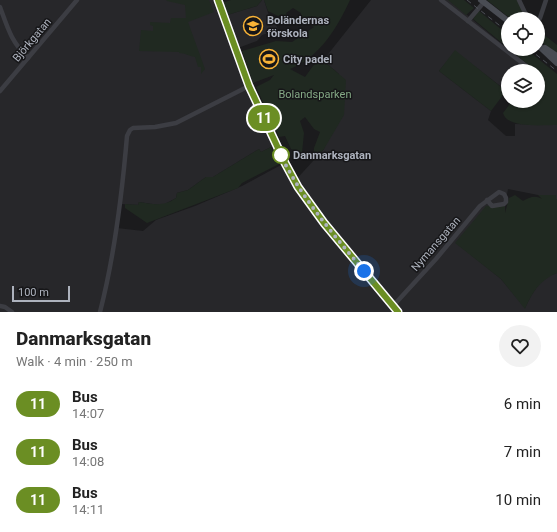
<!DOCTYPE html>
<meta charset="utf-8">
<style>
body{margin:0;font-family:Roboto,sans-serif;background:#f2f2f2;color:#222;height:100vh;display:flex;flex-direction:column;font-size:15px;white-space:nowrap}
*{box-sizing:border-box;margin:0}
p{font-size:13px;color:#767676}
.icon{flex:none;width:22px;height:22px;fill:none;stroke:currentColor;stroke-width:2;stroke-linecap:round;stroke-linejoin:round}
.map{position:relative;height:312px;overflow:hidden}
.side{display:flex;flex-direction:column;background:#fff;flex:1}
.side>*{flex:none}
.badge{padding:0 8px;border-radius:13px;font-size:14px;line-height:26px}
.tools{position:absolute;left:501px;top:12px;display:grid;gap:8px}
.tools a{display:grid;place-items:center;width:44px;height:44px;border-radius:50%;background:#fff;box-shadow:0 1px 3px #0004;font-size:20px}
.scale{position:absolute;left:12px;bottom:10px;width:58px;box-sizing:border-box;padding-left:4px;border:2px solid #adb2bd;border-top:0;font-size:11px;line-height:14px;white-space:nowrap;color:#adb2bd;-webkit-text-stroke:3px #161618;paint-order:stroke}
.you{position:absolute;width:20px;height:20px;margin:-10px;border:3px solid #fff;border-radius:50%;background:#1a73e8;box-shadow:0 0 0 6px #1a73e833}
.map>.badge{position:absolute;translate:-50% -50%;box-shadow:0 0 0 2px #fff}
.round{display:grid;place-items:center;flex:none;width:42px;height:42px;border-radius:21px;background:#f2f2f2}
.summary{display:flex;align-items:center;justify-content:space-between;height:68px;padding:0 16px}
h1{font-size:19px;font-weight:800;line-height:30px}
ul{padding:0;list-style:none}
li{display:flex;align-items:center;gap:12px;height:48px;padding:0 16px}
li div{flex:1}
li b{display:block;font-size:15px}
li em{font-style:normal}
li .badge{min-width:44px;font-weight:700;text-align:center}
.map>svg:first-child{display:block}
.built{fill:#27272a}
.green{fill:#202921}
.lines{fill:none;stroke-linecap:round;stroke-linejoin:round}
.street{stroke:#3c3d43;stroke-width:4.5}
.secondary{stroke:#494c53;stroke-width:6}
.rail{stroke:#4e5158;stroke-width:1;stroke-dasharray:5 4;stroke-linecap:butt}
.line-casing{stroke:#fff;stroke-width:9}
.line{stroke:#6b8e23;stroke-width:6}
.walk{stroke:#adb2bd;stroke-width:4;stroke-dasharray:0 7.2}
.stop-dot{fill:#fff;stroke:#6b8e23;stroke-width:2}
.labels{text-anchor:middle;dominant-baseline:central;stroke-width:3;stroke-linejoin:round;paint-order:stroke}
.poi-label{font-size:11px;font-weight:bold;fill:#adb2bd;stroke:#161618;text-anchor:start}
.street-label{font-size:11px;fill:#adb2bd;stroke:#161618}
.park-label{font-size:11px;fill:#84a885;stroke:#161618}
.stop-label{font-size:11px;font-weight:bold;fill:#adb2bd;stroke:#161618;text-anchor:start}
</style>
<div class="map">
<svg width="557" height="312" viewBox="0 0 557 312">
<rect width="100%" height="100%" fill="#1b1b1d"/>
<g class="built">
<polygon points="0,0 213,0 245,87 273,146 261,152 259,149 213,177 206,177 188,190 177,193 176,198 165,204 158,205 139,202 138,205 120,204 117,228 143,231 156,220 195,206 242,186 281,165 293,183 324,149 339,74 327,64 325,58 371,0 449,0 508,49 536,71 508,71 508,92 455,51 439,71 491,111 488,120 506,136 515,136 515,124 557,125 557,199 556,199 555,195 538,195 508,189 505,205 456,243 501,279 525,308 531,296 539,284 549,276 557,273 557,312 0,312"/>
<polygon points="262,0 264,0 270,19 275,21 278,30 262,35 257,41 238,48 226,16 227,15 257,6"/>
</g>
<g class="green">
<path d="M 166,0 L 209,0 L 214,12 L 188,22 L 205,69 L 201,74 L 201,67 L 198,67 L 195,57 C 189,56 185,53 179,53 L 179,52 L 139,51 L 141,30 L 153,31 L 153,26 L 150,25 L 150,22 L 170,23 L 171,18 L 186,18 L 185,5 L 167,1 Z"/>
<polygon points="231,0 262,0 257,6 227,15 222,3"/>
<path d="M 264,0 L 350,0 C 337,28 320,57 290,69 L 305,77 L 313,66 L 324,55 L 327,64 L 346,80 L 344,115 L 324,149 L 313,161 L 314,148 L 320,132 L 314,129 L 305,117 L 300,121 L 304,133 L 302,153 L 291,149 L 285,136 L 279,137 L 256,87 L 270,80 L 274,75 L 253,83 L 242,51 L 276,41 L 292,42 L 314,27 L 310,25 L 308,22 L 303,22 L 300,19 L 301,13 L 293,8 L 286,13 L 288,19 L 282,21 L 281,15 L 278,16 L 268,11 Z"/>
<polygon points="448,0 464,0 474,8 466,15"/>
<polygon points="487,0 519,0 528,19 511,19"/>
<polygon points="479,11 508,35 508,48 473,19"/>
<polygon points="538,30 557,45 557,53 538,40"/>
<path d="M 509,49 L 526,49 L 557,74 L 557,125 C 543,125 507,129 503,113 L 512,101 L 538,101 L 538,71 L 536,71 Z"/>
<polygon points="455,50 506,91 491,111 439,71"/>
<path d="M 271,147 L 279,164 L 242,183 L 238,188 L 147,223 L 125,208 L 125,204 L 138,205 L 139,202 C 153,204 164,207 176,198 L 177,193 L 188,190 L 206,177 L 213,177 L 259,149 L 261,152 Z"/>
<path d="M 515,195 L 523,201 C 530,197 535,195 542,199 L 538,195 L 556,195 L 556,199 L 557,199 L 557,273 C 540,280 532,292 525,309 L 501,279 L 455,243 L 486,206 L 505,205 L 505,213 L 509,198 Z"/>
</g>
<g class="lines">
<g class="street">
<polyline points="218,0 249,86 285,163 298,187 324,223 398,312"/>
<polyline points="441,0 530,69 529,71"/>
<polyline points="519,0 528,19"/>
<path d="M 0,7 C 8,29 11,41 28,58"/>
<polyline points="468,21 484,2"/>
<polyline points="538,21 540,18 546,0"/>
<polyline points="0,91 77,0"/>
<polyline points="0,306 5,307 12,312"/>
<polyline points="393,306 436,259 480,206 499,192 504,194 506,198 506,202 504,204 492,206 487,200"/>
<path d="M 100,312 C 115,254 122,195 127,136 L 130,130 L 133,128 L 155,127 L 176,123 L 249,86"/>
</g>
<g class="secondary">
<polyline points="481,0 508,21"/>
<polyline points="538,45 557,63"/>
<polyline points="545,48 557,56"/>
</g>
<g class="rail">
<polyline points="467,0 508,32"/>
<polyline points="529,49 557,71"/>
</g>
</g>
<g class="lines">
<g class="line-casing">
<polyline id="line" points="218,0 249,86 285,163 298,187 324,223 398,312"/>
</g>
<use href="#line" class="line"/>
<path class="walk" d="M 281,155 L 280,154 C 301,197 333,234 364,271"/>
</g>
<defs>
<g id="school-ring" transform="scale(1)"><circle r="9.5" fill="#161618" stroke="#f9b337" stroke-width="1.5"/><path d="M0-5L7-2L0 1L-7-2ZM-4 1L0 2.5L4 1V4Q0 6-4 4Z" fill="#f9b337"/></g>
<g id="stadium-ring" transform="scale(1)"><circle r="9.5" fill="#161618" stroke="#f9b337" stroke-width="1.5"/><path d="M0-5a6.5 5 0 1 0 0 10a6.5 5 0 1 0 0-10ZM-3.5-1.8h7v3.6h-7Z" fill="#f9b337"/></g>
</defs>
<g fill-rule="evenodd">
<use href="#school-ring" x="253" y="26"/>
<use href="#stadium-ring" x="269" y="59"/>
</g>
<circle class="stop-dot" cx="281" cy="155" r="8"/>
<g class="labels">
<g class="poi-label">
<text x="267" y="20">Boländernas<tspan x="267" dy="13">förskola</tspan></text>
<text x="283" y="59">City padel</text>
</g>
<g class="street-label">
<text transform="translate(32 40) rotate(-50)">Björkgatan</text>
<text transform="translate(436 244) rotate(-49)">Nymansgatan</text>
</g>
<g class="park-label">
<text x="315" y="94">Bolandsparken</text>
</g>
<g class="stop-label">
<text x="293" y="155">Danmarksgatan</text>
</g>
</g>
</svg>
<div class="tools">
<a><svg class="icon" aria-label="locate" viewBox="0 0 24 24"><circle cx="12" cy="12" r="6"/><path d="M12 2v4M12 18v4M2 12h4M18 12h4"/></svg></a>
<a><svg class="icon" aria-label="layers" viewBox="0 0 24 24"><path d="M12 4l9 5-9 5-9-5zM3 14l9 5 9-5"/></svg></a>
</div>
<div class="scale">100 m</div>
<div class="you" style="left:364px;top:271px"></div>
<b class="badge" style="left:264px;top:118px;background:#6b8e23;color:#fff">11</b>
</div>
<section class="side">
<div class="summary"><div><h1>Danmarksgatan</h1><p>Walk · 4 min · 250 m</p></div><a class="round"><svg class="icon" aria-label="heart" viewBox="0 0 24 24"><path d="M12 20l-8-8c-3-5 5-10 8-4 3-6 11-1 8 4z"/></svg></a></div>
<ul>
<li><span class="badge" style="background:#6b8e23;color:#fff">11</span><div><b>Bus</b><p>14:07</p></div><em>6 min</em></li>
<li><span class="badge" style="background:#6b8e23;color:#fff">11</span><div><b>Bus</b><p>14:08</p></div><em>7 min</em></li>
<li><span class="badge" style="background:#6b8e23;color:#fff">11</span><div><b>Bus</b><p>14:11</p></div><em>10 min</em></li>
</ul>
</section>
